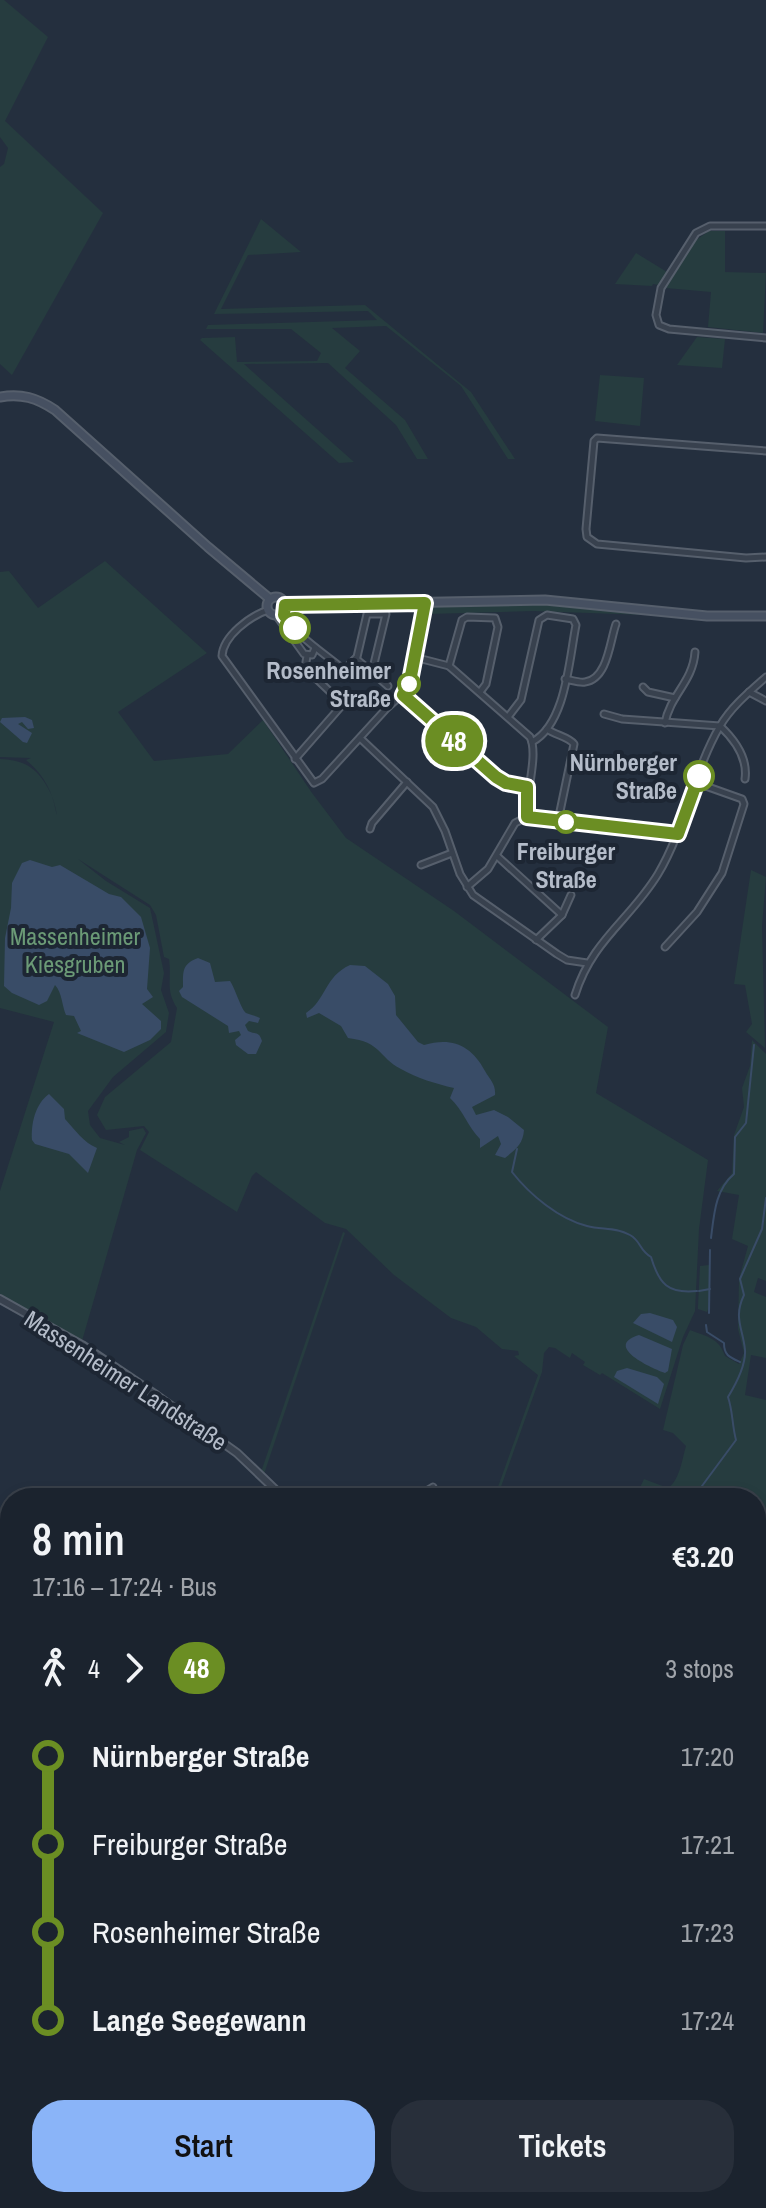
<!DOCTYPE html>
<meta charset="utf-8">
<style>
body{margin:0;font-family:"Archivo Narrow",sans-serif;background:#282f3a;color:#f1f3f6;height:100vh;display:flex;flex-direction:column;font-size:30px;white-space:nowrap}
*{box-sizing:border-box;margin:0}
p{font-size:26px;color:#a0a4aa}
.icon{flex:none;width:44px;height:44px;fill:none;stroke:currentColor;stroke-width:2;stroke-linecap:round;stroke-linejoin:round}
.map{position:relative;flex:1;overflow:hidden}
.drawer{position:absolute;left:0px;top:1488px;width:766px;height:720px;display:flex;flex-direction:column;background:#1b232e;border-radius:32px 32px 0 0;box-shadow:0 4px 12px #0003,0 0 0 2px #39404a}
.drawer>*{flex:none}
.badge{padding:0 16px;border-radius:26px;font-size:28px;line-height:52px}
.map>.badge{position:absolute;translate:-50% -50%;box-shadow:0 0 0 4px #fff}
.legs{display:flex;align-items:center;gap:12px;height:88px;padding:0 32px;font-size:26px}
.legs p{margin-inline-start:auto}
.head{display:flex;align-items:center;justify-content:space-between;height:136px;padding:0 32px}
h1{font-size:44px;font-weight:600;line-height:60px}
.cta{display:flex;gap:16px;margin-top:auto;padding:16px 32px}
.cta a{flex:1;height:92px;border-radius:32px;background:#8ab4f8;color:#111;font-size:32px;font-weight:600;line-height:92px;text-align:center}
.cta a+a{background:#282f3a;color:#f1f3f6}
ul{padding:0 32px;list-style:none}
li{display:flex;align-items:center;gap:28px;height:88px;font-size:30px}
li i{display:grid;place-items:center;width:12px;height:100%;margin:0 10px;background:currentColor}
li i::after{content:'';width:20px;height:20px;margin:-10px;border:6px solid;border-radius:50%;background:#1b232e}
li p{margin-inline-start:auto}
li:first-child i{background:linear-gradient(#0000 50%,currentColor 0)}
li:last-child i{background:linear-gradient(currentColor 50%,#0000 0)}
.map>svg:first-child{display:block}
.green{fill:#263c3f}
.water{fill:#394c67}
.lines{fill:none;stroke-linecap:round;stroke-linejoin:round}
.stream{stroke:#394c67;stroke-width:2}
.minor-casing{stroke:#565f6c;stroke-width:9}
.tertiary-casing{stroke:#565f6c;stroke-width:10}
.secondary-casing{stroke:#565f6c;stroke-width:11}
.minor{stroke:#38414e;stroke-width:5}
.tertiary{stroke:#38414e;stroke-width:6}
.secondary{stroke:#465061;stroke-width:7}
.line-1-casing{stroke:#fff;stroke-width:18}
.line-1{stroke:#6b8e23;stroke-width:12}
.stop-1-dot{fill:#fff;stroke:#6b8e23;stroke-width:4}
.labels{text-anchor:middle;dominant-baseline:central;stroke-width:8;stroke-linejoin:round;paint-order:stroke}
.stop-label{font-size:24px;font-weight:bold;fill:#b4bcc9;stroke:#1d2633;text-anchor:end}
.park-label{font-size:24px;fill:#6b9a76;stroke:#1d2633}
.street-label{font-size:24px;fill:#b4bcc9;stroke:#1d2633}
</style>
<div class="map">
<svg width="766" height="2208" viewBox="0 0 766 2208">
<rect width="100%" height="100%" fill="#242f3e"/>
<g class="green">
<polygon points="0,0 4,0 48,37 5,121 103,213 12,375 0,364 0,167 4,164 8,148 0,137"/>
<polygon points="261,219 301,252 248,255 221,309 365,305 471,392 515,459 508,459 461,386 386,326 332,328 360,351 345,368 405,420 428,459 417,459 396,425 328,363 244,364 354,462 339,463 200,340 202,338 235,337 237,362 317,361 321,353 291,329 206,329 208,325 377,320 368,311 214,314"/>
<polygon points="709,231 725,231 725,272 766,273 763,333 708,327 711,292 666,288 696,240"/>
<polygon points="636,253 667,272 659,285 653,284 652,286 615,284"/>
<polygon points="697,337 725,339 722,368 677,365"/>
<polygon points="600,375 644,378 640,426 595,421"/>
<path d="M 105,561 L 207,653 L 118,712 L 154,761 L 228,754 L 263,720 L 312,793 L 346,838 L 454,911 L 608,1027 L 596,1093 L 708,1160 L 699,1229 L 695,1311 L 683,1337 L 660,1409 L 602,1373 L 600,1375 L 583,1365 L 585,1362 L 572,1353 L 570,1358 L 555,1348 L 549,1347 L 544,1353 L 542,1372 L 497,1498 L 494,1498 L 538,1375 L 514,1356 L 519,1355 L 518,1351 L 502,1349 L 476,1327 L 451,1318 L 394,1275 L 346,1229 L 325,1223 L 256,1172 L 252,1176 L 237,1212 L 140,1150 L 149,1132 L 144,1126 L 106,1130 L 97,1115 L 105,1097 L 171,1042 L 177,1008 C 165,989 172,980 169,959 L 164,957 L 156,915 L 150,905 L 78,859 L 106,881 L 150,908 L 164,973 L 161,990 L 169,1013 L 166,1032 L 113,1077 L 88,1111 L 90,1125 L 100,1138 L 125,1145 L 119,1142 L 129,1137 L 129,1131 L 143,1128 L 146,1133 L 137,1150 L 82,1341 L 0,1295 L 0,1191 L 54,1022 L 0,1008 L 0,759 C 25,760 38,768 50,792 C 54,799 55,810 57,815 C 53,792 44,775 26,760 L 31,758 L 0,757 L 0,572 L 9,571 L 38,608 Z"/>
<polygon points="521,603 565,604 648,613 645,615 533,611 428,614 434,607"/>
<polygon points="751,870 766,877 762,926 765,1048 746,1032 752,1024 745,985 734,984"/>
<path d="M 752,1040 L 766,1054 L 766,1281 L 758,1278 L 754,1292 L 766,1297 L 766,1358 L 751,1355 L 745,1395 L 766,1400 L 766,1657 L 756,1656 L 756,1498 L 635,1498 L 644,1479 L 668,1488 C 680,1480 682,1459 686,1446 L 673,1433 L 663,1430 L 683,1345 L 690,1330 C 708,1337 719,1338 725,1356 L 739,1364 L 744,1353 L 738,1329 L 739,1279 L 748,1246 L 732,1239 L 739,1195 L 717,1191 L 732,1173 L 734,1135 L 744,1107 L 742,1088 L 750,1066 Z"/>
<polygon points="343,1232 345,1233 264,1474 261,1472"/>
<polygon points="709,1265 709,1307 707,1312 698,1309 698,1306 700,1266"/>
<polygon points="756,1777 766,1778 766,1860 756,1856"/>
<polygon points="10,2056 10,2198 43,2198 54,2208 17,2208 0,2193 0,2185 9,2171 6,2169 0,2177 0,2069"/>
<polygon points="265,2198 463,2198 460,2208 265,2208 268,2200"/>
<polygon points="465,2198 518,2198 516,2208 462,2208"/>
</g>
<g class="water">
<polygon points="25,717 32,720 34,728 28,729 22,722 18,724 32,733 27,743 23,742 0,722 2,718"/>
<path d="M 30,860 L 52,867 L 60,865 L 109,894 L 121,897 L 141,917 L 150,948 L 147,989 L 153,997 L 142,1004 L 161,1021 L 161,1029 L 150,1040 L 124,1052 L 77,1033 L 81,1031 L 74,1016 L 66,1015 C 62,1006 62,992 55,985 L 47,1001 L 39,1005 L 12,993 L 4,986 L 5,938 L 11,908 L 12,883 L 22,863 Z"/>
<path d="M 198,958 L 210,963 L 215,982 L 230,981 C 235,988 241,1009 246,1013 C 251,1015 256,1016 260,1018 L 258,1023 L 249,1021 L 245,1025 L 248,1031 C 256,1035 259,1031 262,1041 L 256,1054 L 248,1054 L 236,1045 L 235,1040 L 241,1035 L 239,1031 L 229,1033 L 228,1026 L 182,997 L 179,991 L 183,987 C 183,971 182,964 198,958 Z"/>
<path d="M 350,965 L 365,966 L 388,984 L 395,996 L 396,1015 L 418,1042 L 424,1045 C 452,1037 471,1045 485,1071 C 490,1080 496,1084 495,1095 L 472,1107 L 476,1115 L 494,1110 L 508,1117 L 524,1130 C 523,1144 516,1149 505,1158 L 495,1155 L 501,1144 L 498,1136 L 480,1148 L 480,1139 C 468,1127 463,1110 450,1098 L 454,1088 C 436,1084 417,1078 401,1069 C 378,1057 382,1042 348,1038 L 341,1026 L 319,1013 L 307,1018 L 306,1013 C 327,999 324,977 350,965 Z"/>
<path d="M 49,1094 L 64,1109 L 65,1119 C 76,1131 83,1142 97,1148 L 88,1173 L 69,1154 L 35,1144 L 32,1140 C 31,1124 35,1104 49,1094 Z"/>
<polygon points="650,1313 673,1320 677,1327 672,1342 633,1323 641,1314"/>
<path d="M 639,1335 L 672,1349 L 668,1371 L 665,1373 C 653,1369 602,1346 639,1335 Z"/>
<polygon points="627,1368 657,1377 664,1384 658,1404 614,1377 617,1371"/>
</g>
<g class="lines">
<g class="stream">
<path d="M 517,1149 L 512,1172 C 530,1195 559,1219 587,1226 C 602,1230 616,1227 630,1235 C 641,1241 639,1250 651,1257 C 659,1284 668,1294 697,1291"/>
<path d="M 711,1238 C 714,1215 715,1190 734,1174 L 735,1137 L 746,1123 L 754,1045"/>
<polyline points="699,1291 710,1289"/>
<polyline points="709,1313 710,1250"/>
<path d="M 706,1325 L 707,1332 L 724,1343 C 724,1355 729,1357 740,1362"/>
<path d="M 696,1498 L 699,1490 L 736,1440 C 732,1425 733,1412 728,1397 C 736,1384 746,1366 745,1350 C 743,1328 733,1318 744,1295 L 740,1279 L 762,1229 L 766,1198"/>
<polyline points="330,2208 336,2198"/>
</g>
<g class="minor-casing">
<g id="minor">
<polyline points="766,226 710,226 696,233 661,288 656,315 659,325 669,329 766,338"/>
<polyline points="766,451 597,438 594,441 586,529 587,537 597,544 746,558 766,557"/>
<path d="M 268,610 C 250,616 223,636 222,656 L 314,783 L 322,779 L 386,709 L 405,692 L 425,603"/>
<path d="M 283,612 C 291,633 327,655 344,670 L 357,657 L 367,614 L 386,614 L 372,672 L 388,686"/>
<polyline points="276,615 304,654 312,655 315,648"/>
<path d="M 414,657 L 449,666 L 530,737 C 539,755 525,794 527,817"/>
<polyline points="356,659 372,672"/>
<polyline points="449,666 462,620 467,617 495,618 498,627 486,684 480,692"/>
<path d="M 565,679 C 571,680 579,683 585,682 C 608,679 610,640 616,624"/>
<polyline points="643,687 648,692 675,698"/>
<polyline points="749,692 766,701"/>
<polyline points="403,695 496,777 506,783 527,787"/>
<polyline points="604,714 622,719 720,726"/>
<path d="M 508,717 L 521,700 L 539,620 L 547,615 L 573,619 L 576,625 C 569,660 566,724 532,742"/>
<path d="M 665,723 C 670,695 693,682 695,652"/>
<path d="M 720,726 C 735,740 748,758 745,779"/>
<path d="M 547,729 C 555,735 569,737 574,744 L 558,821"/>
<polyline points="360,738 433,807 445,831 460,874 473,895 557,954 567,960 587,963"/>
<polyline points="295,759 343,704 305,668 307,656"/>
<polyline points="527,817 678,834"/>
<polyline points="370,829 372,823 407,782"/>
<polyline points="497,856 562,915"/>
<polyline points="421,865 452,853"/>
<polyline points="467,887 488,869 515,823 527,817"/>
<polyline points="536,940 562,915 571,895"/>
<polyline points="665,947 697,912 722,873 744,804 742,799 697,783"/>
<path d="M 575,995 C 592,940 630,920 658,874 C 686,827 693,772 720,726 C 731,707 749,692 766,677"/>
<polyline points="415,1498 433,1487 437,1498"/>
<polyline points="224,2208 226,2198"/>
</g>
</g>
<g class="tertiary-casing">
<g id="tertiary">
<polyline points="0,1299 82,1345 156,1395 237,1453 284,1498"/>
<polyline points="756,1722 766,1726"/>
</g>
</g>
<g class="secondary-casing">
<g id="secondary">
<path d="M 0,397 C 21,393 37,398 55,410 L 208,547 L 270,599"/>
<circle cx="276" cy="606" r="9"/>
<polyline points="285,605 545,600 707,616 766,616"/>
<polyline points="756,2191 766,2182"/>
<polyline points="736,2208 748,2198"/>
</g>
</g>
<use href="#minor" class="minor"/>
<use href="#tertiary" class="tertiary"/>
<use href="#secondary" class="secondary"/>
</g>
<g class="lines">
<g class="line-1-casing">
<polyline id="line-1" points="295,628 284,615 285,605 425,603 410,681 403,695 496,777 506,783 527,787 527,817 678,834 699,776"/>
</g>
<use href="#line-1" class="line-1"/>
</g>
<g class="stop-1-dot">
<circle cx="295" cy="628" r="14"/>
<circle cx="409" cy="684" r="10"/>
<circle cx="699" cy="776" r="14"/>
<circle cx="566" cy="822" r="10"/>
</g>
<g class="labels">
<g class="stop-label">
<text x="391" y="670">Rosenheimer<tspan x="391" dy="28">Straße</tspan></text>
<text x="677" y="762">Nürnberger<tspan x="677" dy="28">Straße</tspan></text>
<text x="566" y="851" text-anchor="middle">Freiburger<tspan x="566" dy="28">Straße</tspan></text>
</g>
<g class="park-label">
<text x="75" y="936">Massenheimer<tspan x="75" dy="28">Kiesgruben</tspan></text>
</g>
<g class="street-label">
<text transform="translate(126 1380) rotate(33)">Massenheimer Landstraße</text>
</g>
</g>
</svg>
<b class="badge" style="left:454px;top:741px;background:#6b8e23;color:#fff">48</b>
<section class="drawer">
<div class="head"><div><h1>8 min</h1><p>17:16 – 17:24 · Bus</p></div><b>€3.20</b></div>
<div class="legs"><svg class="icon" aria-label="walk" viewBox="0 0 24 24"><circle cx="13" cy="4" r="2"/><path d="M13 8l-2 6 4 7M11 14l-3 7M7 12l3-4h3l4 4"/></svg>4<svg class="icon" aria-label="forward" viewBox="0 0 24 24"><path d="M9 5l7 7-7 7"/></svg><b class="badge" style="background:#6b8e23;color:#fff">48</b><p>3 stops</p></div>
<ul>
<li><i style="color:#6b8e23"></i><b>Nürnberger Straße</b><p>17:20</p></li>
<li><i style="color:#6b8e23"></i><span>Freiburger Straße</span><p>17:21</p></li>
<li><i style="color:#6b8e23"></i><span>Rosenheimer Straße</span><p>17:23</p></li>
<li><i style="color:#6b8e23"></i><b>Lange Seegewann</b><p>17:24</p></li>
</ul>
<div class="cta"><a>Start</a><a>Tickets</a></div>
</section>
</div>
